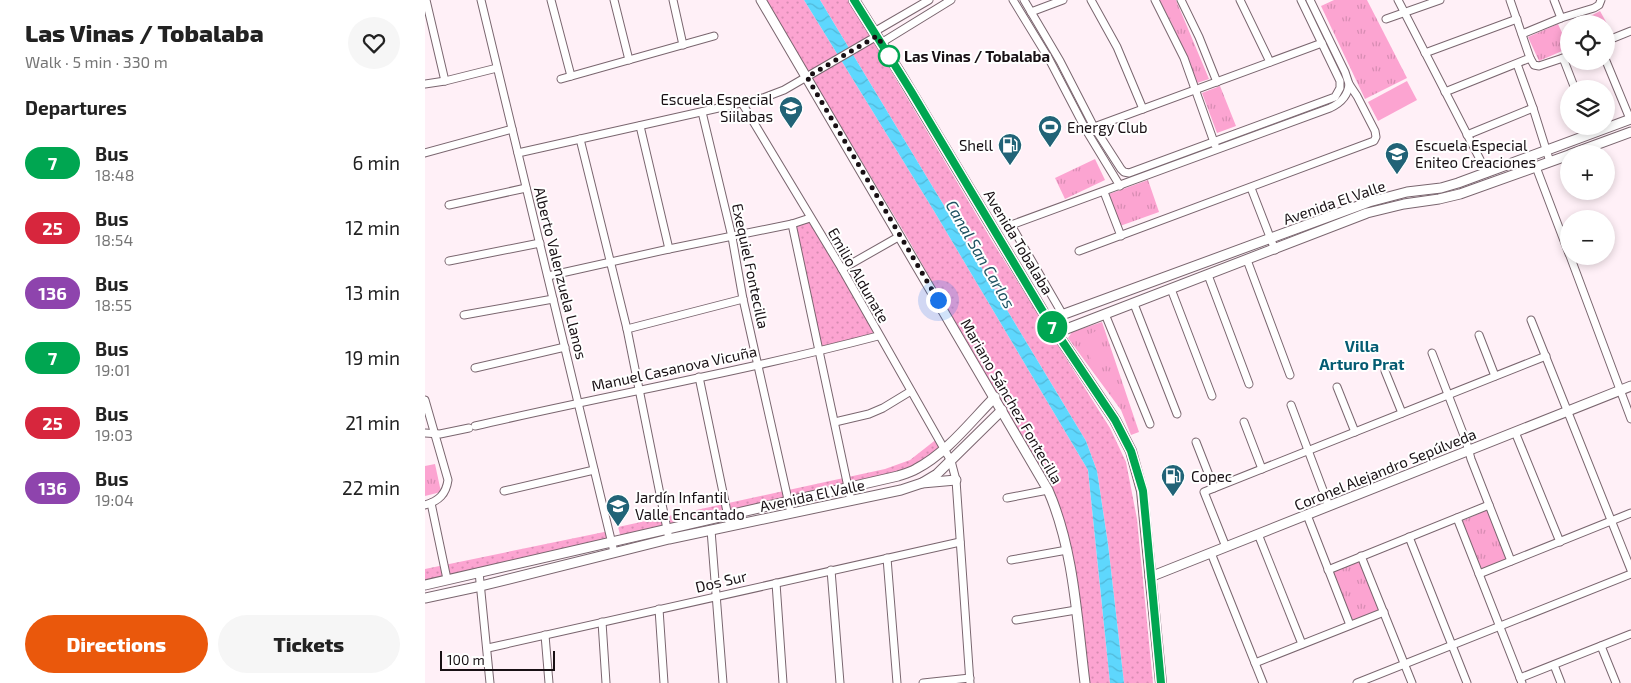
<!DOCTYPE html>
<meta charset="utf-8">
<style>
body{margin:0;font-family:"Exo 2",sans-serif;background:#f6f6f6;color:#222;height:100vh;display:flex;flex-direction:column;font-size:19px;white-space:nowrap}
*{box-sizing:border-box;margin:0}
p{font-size:16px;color:#767676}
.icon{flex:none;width:28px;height:28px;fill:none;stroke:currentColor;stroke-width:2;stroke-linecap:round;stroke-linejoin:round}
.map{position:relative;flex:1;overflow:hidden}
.sheet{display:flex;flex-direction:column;background:#fff;width:425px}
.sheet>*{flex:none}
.badge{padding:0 10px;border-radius:16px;font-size:18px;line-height:32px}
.controls{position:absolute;left:1135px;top:15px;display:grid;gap:10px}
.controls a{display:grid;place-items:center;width:55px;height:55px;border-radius:50%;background:#fff;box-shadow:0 2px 8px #0003;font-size:25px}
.scale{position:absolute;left:15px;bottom:12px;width:115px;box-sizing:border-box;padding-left:5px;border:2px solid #181014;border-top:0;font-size:14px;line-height:18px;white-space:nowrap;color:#181014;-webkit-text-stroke:4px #fff;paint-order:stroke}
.you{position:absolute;width:25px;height:25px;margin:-12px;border:4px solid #fff;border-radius:50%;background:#1a73e8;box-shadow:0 0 0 8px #1a73e833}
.map>.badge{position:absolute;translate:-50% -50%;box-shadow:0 0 0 2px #fff}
h2{padding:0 25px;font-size:19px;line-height:45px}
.round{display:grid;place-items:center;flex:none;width:52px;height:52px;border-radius:26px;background:#f6f6f6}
.head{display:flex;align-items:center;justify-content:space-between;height:85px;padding:0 25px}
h1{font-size:24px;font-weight:800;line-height:38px}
.button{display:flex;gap:10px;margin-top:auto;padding:10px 25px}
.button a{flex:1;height:58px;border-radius:30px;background:#ea580c;color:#fff;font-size:20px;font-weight:800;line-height:58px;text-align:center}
.button a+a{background:#f6f6f6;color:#222}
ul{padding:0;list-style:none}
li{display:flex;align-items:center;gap:15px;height:65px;padding:0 25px}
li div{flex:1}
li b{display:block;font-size:19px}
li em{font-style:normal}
li .badge{min-width:55px;font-weight:700;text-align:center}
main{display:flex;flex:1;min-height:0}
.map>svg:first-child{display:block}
.grass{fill:url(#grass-tufts)}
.park{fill:url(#park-dots)}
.pitch{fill:#fca4d1}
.water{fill:url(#water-waves)}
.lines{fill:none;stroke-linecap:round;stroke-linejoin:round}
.minor-casing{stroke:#7a666f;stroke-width:9}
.tertiary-casing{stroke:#7a666f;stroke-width:11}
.secondary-casing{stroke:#7a666f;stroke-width:12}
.minor{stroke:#fff;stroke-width:7}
.tertiary{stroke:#fff;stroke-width:9}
.secondary{stroke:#ffddef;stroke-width:10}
.line-casing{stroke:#fff;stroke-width:11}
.line{stroke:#00a651;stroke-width:8}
.walk{stroke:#181014;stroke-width:5;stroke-dasharray:0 9}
.stop-dot{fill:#fff;stroke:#00a651;stroke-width:2.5}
.labels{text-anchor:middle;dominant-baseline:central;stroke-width:4;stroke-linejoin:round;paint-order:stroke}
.stop-label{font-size:15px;font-weight:bold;fill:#181014;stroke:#fff;text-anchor:start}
.poi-label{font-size:15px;fill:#181014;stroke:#fff;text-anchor:start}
.street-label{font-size:15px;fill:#181014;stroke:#fff}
.water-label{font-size:16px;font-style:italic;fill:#1f5262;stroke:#fff}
.neighbourhood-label{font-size:16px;font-weight:bold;fill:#045c72;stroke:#fff}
</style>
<main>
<section class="sheet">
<div class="head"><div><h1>Las Vinas / Tobalaba</h1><p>Walk · 5 min · 330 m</p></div><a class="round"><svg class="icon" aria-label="heart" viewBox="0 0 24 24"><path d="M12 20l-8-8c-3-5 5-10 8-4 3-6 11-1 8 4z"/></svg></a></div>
<h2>Departures</h2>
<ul>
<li><span class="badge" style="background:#00a651;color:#fff">7</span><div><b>Bus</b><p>18:48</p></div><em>6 min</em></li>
<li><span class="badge" style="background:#d7263d;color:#fff">25</span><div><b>Bus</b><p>18:54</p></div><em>12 min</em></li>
<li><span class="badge" style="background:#8e44ad;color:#fff">136</span><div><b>Bus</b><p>18:55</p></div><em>13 min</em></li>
<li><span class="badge" style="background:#00a651;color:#fff">7</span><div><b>Bus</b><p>19:01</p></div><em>19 min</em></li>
<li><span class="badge" style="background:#d7263d;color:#fff">25</span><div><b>Bus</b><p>19:03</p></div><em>21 min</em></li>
<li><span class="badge" style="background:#8e44ad;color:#fff">136</span><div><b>Bus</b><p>19:04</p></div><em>22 min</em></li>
</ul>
<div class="button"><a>Directions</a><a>Tickets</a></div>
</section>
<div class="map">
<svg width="1206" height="683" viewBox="0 0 1206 683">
<defs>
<pattern id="grass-tufts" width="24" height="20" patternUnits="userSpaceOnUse" patternTransform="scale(1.25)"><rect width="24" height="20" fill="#fca4d1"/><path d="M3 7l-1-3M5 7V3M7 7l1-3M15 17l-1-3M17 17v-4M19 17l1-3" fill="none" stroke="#d78cb3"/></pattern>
<pattern id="park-dots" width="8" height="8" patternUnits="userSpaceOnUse" patternTransform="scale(1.25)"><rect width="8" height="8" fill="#fca4d1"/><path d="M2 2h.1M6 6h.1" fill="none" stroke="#d78cb3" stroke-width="1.8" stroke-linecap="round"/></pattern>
<pattern id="water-waves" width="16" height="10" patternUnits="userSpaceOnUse" patternTransform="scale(1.25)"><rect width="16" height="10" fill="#5ed7fd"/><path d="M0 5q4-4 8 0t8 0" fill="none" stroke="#51b8d8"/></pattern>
</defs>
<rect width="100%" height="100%" fill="#fff0f7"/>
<g class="grass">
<polygon points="734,0 751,0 784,79 772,83 747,24"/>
<polygon points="909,0 942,0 982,78 940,99 896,6"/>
<polygon points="1133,24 1144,48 1114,61 1103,37"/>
<polygon points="795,86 811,126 792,133 777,93"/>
<polygon points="670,159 680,180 640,199 630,178"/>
<polygon points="723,180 734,212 695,226 684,194"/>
<polygon points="677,322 714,432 706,435 696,410 643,338 647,332"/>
<polygon points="10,464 16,492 0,496 0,466"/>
<polygon points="1064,509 1084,559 1055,571 1035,522"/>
<polygon points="936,560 956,609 927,622 906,573"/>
</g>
<g class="park">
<polygon points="340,0 379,0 509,211 663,470 685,683 665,683 657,617 648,559 632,498 621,476 576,405 482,237"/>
<polygon points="395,0 424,0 567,241 685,428 701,462 712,519 728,683 699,683 683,544 672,471 661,441"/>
<polygon points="385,218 453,336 394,352 367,224"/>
<polygon points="513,438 519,449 490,470 196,538 193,527 460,469 485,460"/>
<polygon points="184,531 186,542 0,584 0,569"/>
</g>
<g class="pitch">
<polygon points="1175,11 1185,29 1181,31 1181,24 1150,24"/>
<polygon points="982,81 992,100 953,121 943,102"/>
<polygon points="671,331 683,359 669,366 657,338"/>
</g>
<polygon class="water" points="379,0 395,0 661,441 672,471 683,544 699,683 685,683 663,470 509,211"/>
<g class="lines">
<g class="minor-casing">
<g id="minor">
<polyline points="1,0 20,81"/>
<polyline points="56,0 189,552"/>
<polyline points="126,0 146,76"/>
<polyline points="189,0 204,60"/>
<polyline points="248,0 258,45"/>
<polyline points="588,0 624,59 661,130 695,186"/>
<polyline points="599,0 635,61 669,127 696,169 699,172 704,173 910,97 915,88 915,81 876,0"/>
<polyline points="666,0 692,47 718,109"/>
<polyline points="730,0 759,58 790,145"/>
<polyline points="756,0 774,37 792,82"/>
<polyline points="815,0 845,62"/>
<polyline points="973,0 1062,173"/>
<polyline points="1085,0 1105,58 1109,65 1114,66 1144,56"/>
<polyline points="1129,0 1136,18"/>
<polyline points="606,12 638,0"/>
<polyline points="961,19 1015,0"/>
<polyline points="449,32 504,0"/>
<polyline points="1097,34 1136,18 1169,8 1174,5 1176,0"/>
<polyline points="1181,41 1206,31"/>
<polyline points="456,43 526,0"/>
<polyline points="1000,53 1092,19"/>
<polyline points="1138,58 1150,89"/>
<polyline points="1181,61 1205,119"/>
<polyline points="1092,64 1108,108 1125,162"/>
<polyline points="136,79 289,36"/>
<polyline points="0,84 20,81 72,68"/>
<polyline points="1020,92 1105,58"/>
<polyline points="317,103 417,269 526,461 531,480 545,683"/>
<polyline points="277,112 307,237 318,299 366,513"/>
<polyline points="215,126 244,249"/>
<polyline points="669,127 897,43"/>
<polyline points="1042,135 1108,108"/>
<polyline points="155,139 202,329 244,539"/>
<polyline points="0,153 87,129"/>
<polyline points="93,153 338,98 359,90 452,36"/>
<polyline points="1111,167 1144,254"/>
<polyline points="826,188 850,250"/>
<polyline points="679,192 696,236"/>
<polyline points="24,205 101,188"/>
<polyline points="367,224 426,501"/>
<polyline points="654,251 949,141 951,137 950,131 932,96 924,84 920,72 885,0"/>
<polyline points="1145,256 1206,419"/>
<polyline points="822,260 865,375"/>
<polyline points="24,261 115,243"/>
<polyline points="417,269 475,236"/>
<polyline points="783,275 824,384"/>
<polyline points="123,276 244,249 367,224 385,218"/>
<polyline points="746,289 787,396"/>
<polyline points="709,304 752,414"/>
<polyline points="680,314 725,424"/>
<polyline points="39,315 128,299"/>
<path d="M 638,315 L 586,225 L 905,108 C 916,103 923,96 924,84"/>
<polyline points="1106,320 1206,570"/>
<polyline points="202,329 318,299"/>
<polyline points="1054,335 1070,376"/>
<polyline points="1007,353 1041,441 1046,459 1086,561"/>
<polyline points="50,368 140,347"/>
<polyline points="960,371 977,413"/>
<polyline points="274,377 305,526"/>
<polyline points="912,387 930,432"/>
<path d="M 0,400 L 23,480 C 21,494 14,501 0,505"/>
<polyline points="866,405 904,506"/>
<polyline points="410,422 444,414 458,408 486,391"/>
<polyline points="819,422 837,469"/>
<path d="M 50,426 C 184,395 320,371 453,336"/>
<polyline points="1090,432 1135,542"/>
<polyline points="0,433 15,434 44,428"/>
<polyline points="771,442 789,488"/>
<polyline points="79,491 169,470"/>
<polyline points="582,498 623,490"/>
<polyline points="6,503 22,579"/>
<polyline points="882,515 925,625"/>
<polyline points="1032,518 1097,683"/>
<polyline points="286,530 298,683"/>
<polyline points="833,534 877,644"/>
<polyline points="984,537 1042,683"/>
<polyline points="801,547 779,492 1121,356"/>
<polyline points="786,553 838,683"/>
<polyline points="936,556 987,683"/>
<polyline points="462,558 472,683"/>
<polyline points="586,560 642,550"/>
<polyline points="406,570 415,683"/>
<polyline points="903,570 1064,505"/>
<polyline points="54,572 65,683"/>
<polyline points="1054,574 1206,513"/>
<polyline points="351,583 358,683"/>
<polyline points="234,609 239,683"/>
<polyline points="591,620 651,610"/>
<polyline points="177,622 181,683"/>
<polyline points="120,635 124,683"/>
<polyline points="1176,646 1191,683"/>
<polyline points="63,648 535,542"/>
<polyline points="830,663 959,612"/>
<polyline points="1129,665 1136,683"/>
<polyline points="1095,678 1206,634"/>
<polyline points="498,683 545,678"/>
<polyline points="932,683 1206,574"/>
</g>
</g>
<g class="tertiary-casing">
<g id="tertiary">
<path d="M 336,0 L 623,490 C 649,549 652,620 660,683"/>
<polyline points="1146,154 1206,132"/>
<polyline points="623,320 944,202 982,192 1016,188 1033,183 1206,119"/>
<polyline points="631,333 942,213 979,204 1014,199 1035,194 1144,155"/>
<polyline points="497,483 531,480"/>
<polyline points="725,577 1206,386"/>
<path d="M 0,585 L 473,476 C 479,474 486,472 491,469 C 522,453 546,421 570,397"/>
<polyline points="0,598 56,586 244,539 476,490 497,483 512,474 577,410"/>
</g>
</g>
<g class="secondary-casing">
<polyline id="secondary" points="429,0 476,75 623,320 690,420 706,451 717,491 736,683"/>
</g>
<use href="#minor" class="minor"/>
<use href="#tertiary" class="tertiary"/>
<use href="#secondary" class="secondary"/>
</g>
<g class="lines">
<g class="line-casing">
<polyline id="line" points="429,0 486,91 623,320 690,420 706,451 718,491 736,683"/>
</g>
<use href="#line" class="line"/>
<polyline class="walk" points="464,56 467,60 452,36 382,77 513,300"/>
</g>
<defs>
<g id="school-pin" transform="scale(1.25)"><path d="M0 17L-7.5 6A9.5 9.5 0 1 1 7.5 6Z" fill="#216377" stroke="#fff"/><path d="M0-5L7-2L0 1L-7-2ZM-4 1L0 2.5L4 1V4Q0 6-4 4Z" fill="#fff"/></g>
<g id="stadium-pin" transform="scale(1.25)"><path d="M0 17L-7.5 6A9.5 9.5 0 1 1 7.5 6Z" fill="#216377" stroke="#fff"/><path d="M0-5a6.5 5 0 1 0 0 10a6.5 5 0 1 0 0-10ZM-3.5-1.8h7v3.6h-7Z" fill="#fff"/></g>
<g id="fuel-pin" transform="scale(1.25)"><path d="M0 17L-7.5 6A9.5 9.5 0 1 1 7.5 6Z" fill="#216377" stroke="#fff"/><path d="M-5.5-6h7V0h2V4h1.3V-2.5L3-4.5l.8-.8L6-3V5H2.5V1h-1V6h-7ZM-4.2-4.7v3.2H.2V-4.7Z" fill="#fff"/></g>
</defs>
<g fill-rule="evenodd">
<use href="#school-pin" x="366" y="108"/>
<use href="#stadium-pin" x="625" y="127"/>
<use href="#fuel-pin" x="585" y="145"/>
<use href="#school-pin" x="972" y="154"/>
<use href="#fuel-pin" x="748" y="476"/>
<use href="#school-pin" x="193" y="506"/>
</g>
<circle class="stop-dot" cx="464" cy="56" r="10"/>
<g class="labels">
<g class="stop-label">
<text x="479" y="56">Las Vinas / Tobalaba</text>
</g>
<g class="poi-label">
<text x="348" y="99" text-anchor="end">Escuela Especial<tspan x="348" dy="17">Siilabas</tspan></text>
<text x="642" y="127">Energy Club</text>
<text x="568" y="145" text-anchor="end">Shell</text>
<text x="990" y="145">Escuela Especial<tspan x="990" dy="17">Eniteo Creaciones</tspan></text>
<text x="766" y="476">Copec</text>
<text x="210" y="497">Jardín Infantil<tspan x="210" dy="17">Valle Encantado</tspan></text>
</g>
<g class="street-label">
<text transform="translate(909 202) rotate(-19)">Avenida El Valle</text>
<text transform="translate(594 242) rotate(59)">Avenida Tobalaba</text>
<text transform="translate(326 266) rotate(78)">Exequiel Fontecilla</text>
<text transform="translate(136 273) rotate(76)">Alberto Valenzuela Llanos</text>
<text transform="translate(434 275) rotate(60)">Emilio Aldunate</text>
<text transform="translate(249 368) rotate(-12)">Manuel Casanova Vicuña</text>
<text transform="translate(587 401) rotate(60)">Mariano Sánchez Fontecilla</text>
<text transform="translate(960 469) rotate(-22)">Coronel Alejandro Sepúlveda</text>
<text transform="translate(387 495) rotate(-12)">Avenida El Valle</text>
<text transform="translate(296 581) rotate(-13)">Dos Sur</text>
</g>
<g class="water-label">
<text transform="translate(556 254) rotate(60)">Canal San Carlos</text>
</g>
<g class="neighbourhood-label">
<text x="937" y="345">Villa<tspan x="937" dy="18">Arturo Prat</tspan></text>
</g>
</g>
</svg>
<div class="controls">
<a><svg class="icon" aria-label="locate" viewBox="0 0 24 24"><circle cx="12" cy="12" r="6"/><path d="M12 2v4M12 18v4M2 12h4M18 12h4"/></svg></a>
<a><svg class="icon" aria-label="layers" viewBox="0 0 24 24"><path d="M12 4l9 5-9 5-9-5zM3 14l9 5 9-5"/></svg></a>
<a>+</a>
<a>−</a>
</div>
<div class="scale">100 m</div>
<div class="you" style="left:513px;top:300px"></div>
<b class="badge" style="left:627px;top:327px;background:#00a651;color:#fff">7</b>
</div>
</main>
